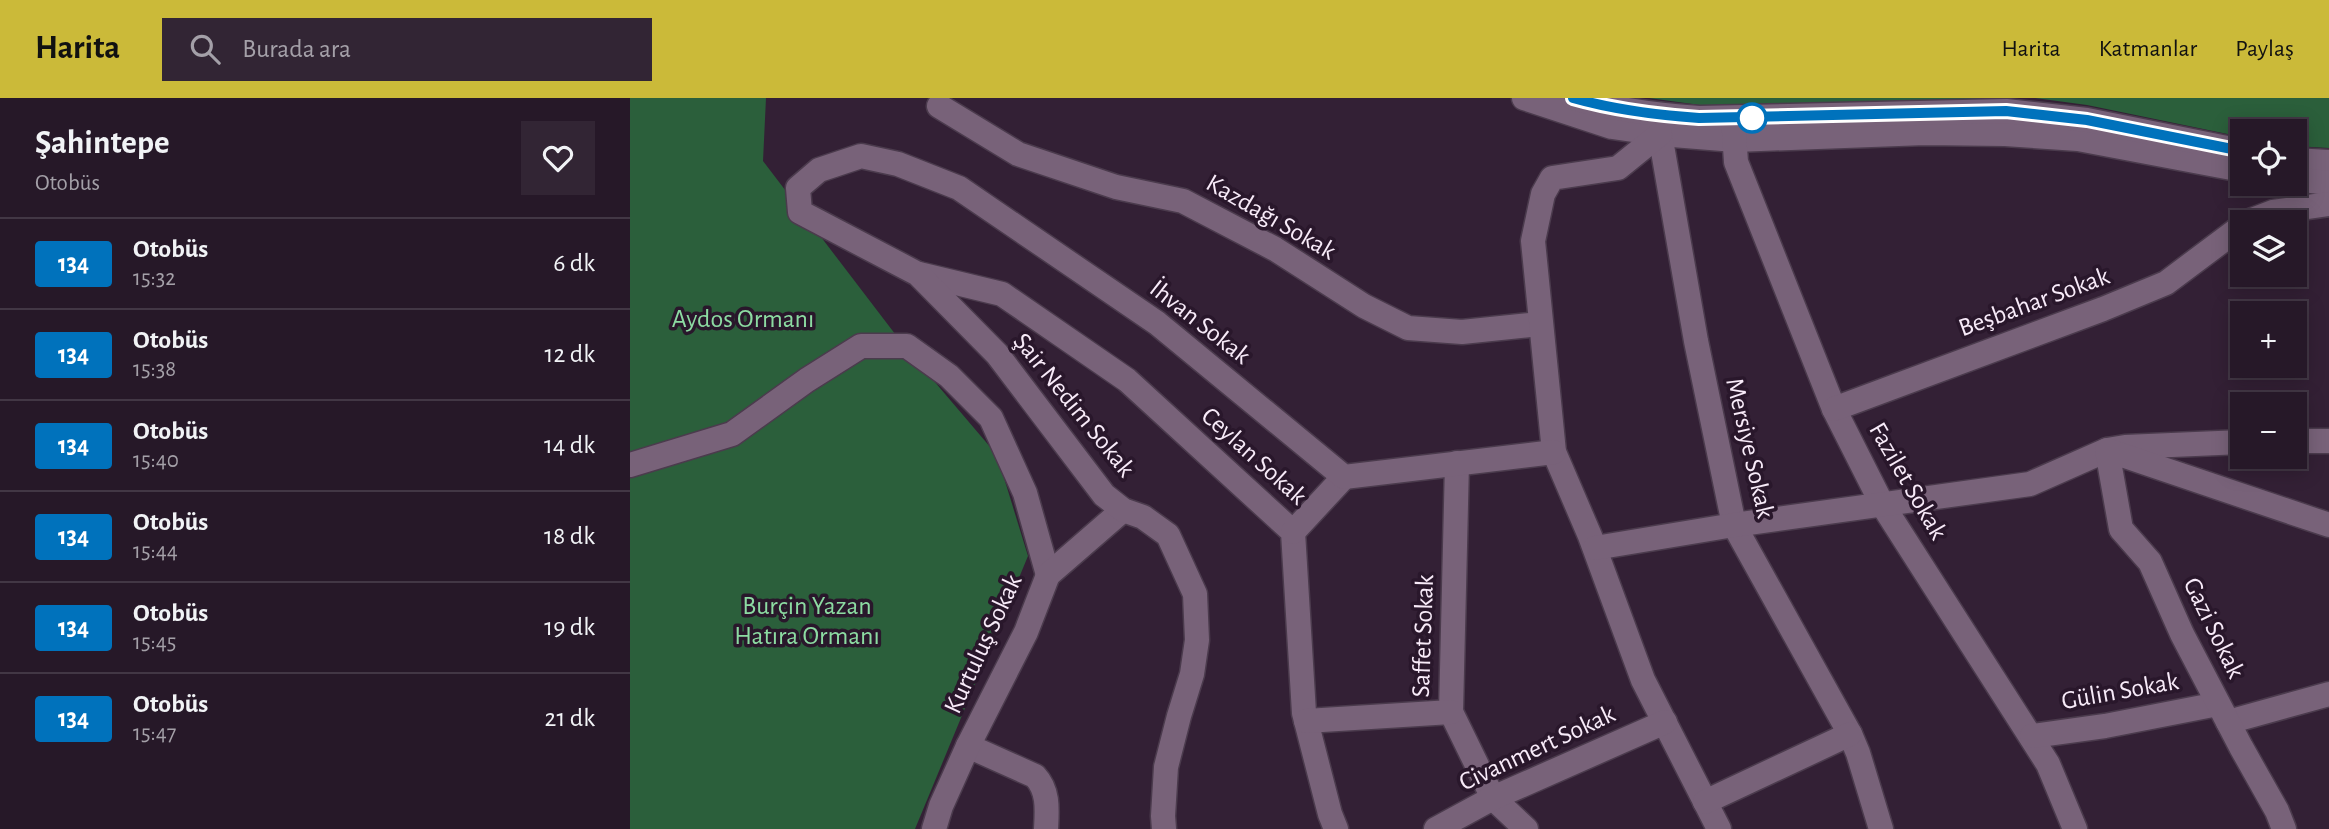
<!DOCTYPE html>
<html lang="tr">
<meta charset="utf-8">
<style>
body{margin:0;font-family:"Alegreya Sans",sans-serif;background:#322534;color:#f1f3f6;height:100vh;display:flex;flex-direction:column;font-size:26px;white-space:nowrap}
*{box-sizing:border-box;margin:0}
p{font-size:23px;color:#a4a0a8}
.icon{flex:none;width:38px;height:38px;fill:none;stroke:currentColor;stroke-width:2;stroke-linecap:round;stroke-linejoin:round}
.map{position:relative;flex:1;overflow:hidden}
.panel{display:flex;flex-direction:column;background:#261828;width:630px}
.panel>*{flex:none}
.badge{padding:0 14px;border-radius:5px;font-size:24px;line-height:46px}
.tools{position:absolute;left:1600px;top:21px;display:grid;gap:14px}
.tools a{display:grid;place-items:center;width:77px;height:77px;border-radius:0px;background:#261828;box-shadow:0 4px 18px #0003,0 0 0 2px #423745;font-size:35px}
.map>.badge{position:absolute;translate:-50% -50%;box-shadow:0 0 0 4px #fff}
.round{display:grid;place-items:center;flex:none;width:74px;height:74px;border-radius:0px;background:#322534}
.head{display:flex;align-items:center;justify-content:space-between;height:119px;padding:0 35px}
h1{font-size:33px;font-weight:700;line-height:52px}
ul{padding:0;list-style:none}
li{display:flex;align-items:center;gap:21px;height:91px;padding:0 35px;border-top:2px solid #423745}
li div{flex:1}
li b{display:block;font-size:26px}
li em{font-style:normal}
li .badge{min-width:77px;font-weight:700;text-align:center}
header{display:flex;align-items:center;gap:42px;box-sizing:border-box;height:98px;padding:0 35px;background:#cbba39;color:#111}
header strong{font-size:33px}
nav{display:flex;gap:38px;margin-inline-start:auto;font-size:24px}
.search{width:490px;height:63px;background:#322534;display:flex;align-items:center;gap:18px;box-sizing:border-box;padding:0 24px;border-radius:0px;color:#a4a0a8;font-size:26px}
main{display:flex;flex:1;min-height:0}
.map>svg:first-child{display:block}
.forest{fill:#2b5f3b}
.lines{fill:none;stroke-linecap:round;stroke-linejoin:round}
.minor-casing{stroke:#4b3b4d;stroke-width:27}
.minor{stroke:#786279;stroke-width:24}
.line-casing{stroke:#fff;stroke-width:16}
.line{stroke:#0072bc;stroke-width:10}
.stop-dot{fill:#fff;stroke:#0072bc;stroke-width:3.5}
.labels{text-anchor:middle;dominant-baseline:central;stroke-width:7;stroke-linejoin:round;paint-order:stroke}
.street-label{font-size:26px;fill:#f8ebf9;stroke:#29172b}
.park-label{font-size:26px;fill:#8cdba2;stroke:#29172b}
</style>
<header>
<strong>Harita</strong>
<div class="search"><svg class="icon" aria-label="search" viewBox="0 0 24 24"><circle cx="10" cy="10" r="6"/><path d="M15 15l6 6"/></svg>Burada ara</div>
<nav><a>Harita</a><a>Katmanlar</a><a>Paylaş</a></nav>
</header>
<main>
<section class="panel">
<div class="head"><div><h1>Şahintepe</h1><p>Otobüs</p></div><a class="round"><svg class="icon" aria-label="heart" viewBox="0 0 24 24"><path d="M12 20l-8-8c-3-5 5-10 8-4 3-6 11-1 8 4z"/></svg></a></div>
<ul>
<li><span class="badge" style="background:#0072bc;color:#fff">134</span><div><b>Otobüs</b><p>15:32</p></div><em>6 dk</em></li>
<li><span class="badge" style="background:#0072bc;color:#fff">134</span><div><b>Otobüs</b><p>15:38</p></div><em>12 dk</em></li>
<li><span class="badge" style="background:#0072bc;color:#fff">134</span><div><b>Otobüs</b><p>15:40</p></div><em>14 dk</em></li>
<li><span class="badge" style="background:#0072bc;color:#fff">134</span><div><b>Otobüs</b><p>15:44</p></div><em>18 dk</em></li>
<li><span class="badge" style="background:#0072bc;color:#fff">134</span><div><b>Otobüs</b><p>15:45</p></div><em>19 dk</em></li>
<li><span class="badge" style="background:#0072bc;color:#fff">134</span><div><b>Otobüs</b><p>15:47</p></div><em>21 dk</em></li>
</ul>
</section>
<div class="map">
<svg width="1699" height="731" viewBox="0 0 1699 731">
<rect width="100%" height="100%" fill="#332035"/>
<g class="forest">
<polygon points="0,0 136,0 133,63 275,249 367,357 398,458 285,731 0,731"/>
<polygon points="1019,0 1383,0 1077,8"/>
<polygon points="1405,0 1699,0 1699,50 1664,48 1664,33 1612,33 1612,39 1457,7"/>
</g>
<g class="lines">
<g class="minor-casing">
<g id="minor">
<polyline points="894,0 982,29 1030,36 1105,42 1295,35 1375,36 1448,41 1612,72"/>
<path d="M 943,0 C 985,12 1026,17 1069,20 L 1376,13 L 1457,22 L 1612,53"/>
<polyline points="309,8 388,56 486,89 553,103 645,151 734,208 778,230 832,234 910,226"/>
<polyline points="1030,18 1030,36 1066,243 1104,427 1220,636 1228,655 1251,731"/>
<polyline points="1103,20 1106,64 1204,311 1252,406 1418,666 1445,731"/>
<polyline points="1030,36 988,70 922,80 913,96 903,143 924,354 960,438 1013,582 1089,731"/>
<polyline points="1664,62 1699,64"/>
<polyline points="1664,81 1699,85"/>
<polyline points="1617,124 1643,114 1699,106"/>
<polyline points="289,176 372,196 497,282 663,434 674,615 700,716 706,731"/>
<polyline points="1204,311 1473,211 1536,185 1612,128"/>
<polyline points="1664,343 1699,343"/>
<polyline points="827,365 821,614 863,700 896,731"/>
<polyline points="0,367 102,336 177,282 231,248 277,248 319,278 361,320 395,395 418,477"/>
<polyline points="663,434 714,379"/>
<polyline points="965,450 1104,427 1400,386 1477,352 1495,349 1612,344"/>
<polyline points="676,623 821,614"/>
<polyline points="1598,624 1699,596"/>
<polyline points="1402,638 1475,628 1588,606"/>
<path d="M 338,648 L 405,678 C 419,693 417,712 416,731"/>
<polyline points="1075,704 1220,636"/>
<polyline points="304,731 311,708 338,648 396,534 418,477 493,412"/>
<polyline points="534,731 533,718 536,669 549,618 562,576 567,542 565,496 538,437 513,419 493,412 474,397 367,256 288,176 170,114 168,90 189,72 231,58 268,66 329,90 527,225 714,379 924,354"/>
<polyline points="806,731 863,700 1035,624"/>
<polyline points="1654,731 1647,713 1611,649 1552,536 1520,464 1491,431 1477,352 1699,427"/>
</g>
</g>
<use href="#minor" class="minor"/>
</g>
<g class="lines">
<g class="line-casing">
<path id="line" d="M 943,0 C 985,12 1026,17 1069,20 L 1376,13 L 1457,22 L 1612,53"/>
</g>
<use href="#line" class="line"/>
</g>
<circle class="stop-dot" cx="1122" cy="20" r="14"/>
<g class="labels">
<g class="street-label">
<text transform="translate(641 119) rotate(30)">Kazdağı Sokak</text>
<text transform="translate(1404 204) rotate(-20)">Beşbahar Sokak</text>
<text transform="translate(570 224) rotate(38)">İhvan Sokak</text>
<text transform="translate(444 307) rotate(51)">Şair Nedim Sokak</text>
<text transform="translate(1120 350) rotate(77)">Mersiye Sokak</text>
<text transform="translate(624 358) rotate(42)">Ceylan Sokak</text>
<text transform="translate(1278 383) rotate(60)">Fazilet Sokak</text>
<text transform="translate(1584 530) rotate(64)">Gazi Sokak</text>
<text transform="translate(793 538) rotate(-88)">Saffet Sokak</text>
<text transform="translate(353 546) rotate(-65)">Kurtuluş Sokak</text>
<text transform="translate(1490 593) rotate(-10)">Gülin Sokak</text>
<text transform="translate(907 650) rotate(-25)">Civanmert Sokak</text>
</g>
<g class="park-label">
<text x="113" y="221">Aydos Ormanı</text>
<text x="177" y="508">Burçin Yazan<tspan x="177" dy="30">Hatıra Ormanı</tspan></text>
</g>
</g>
</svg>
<div class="tools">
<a><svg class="icon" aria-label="locate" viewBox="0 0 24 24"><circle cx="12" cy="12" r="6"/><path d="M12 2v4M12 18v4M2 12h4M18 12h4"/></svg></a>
<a><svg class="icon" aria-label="layers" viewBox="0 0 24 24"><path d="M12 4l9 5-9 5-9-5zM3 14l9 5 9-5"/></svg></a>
<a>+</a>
<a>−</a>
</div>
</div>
</main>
